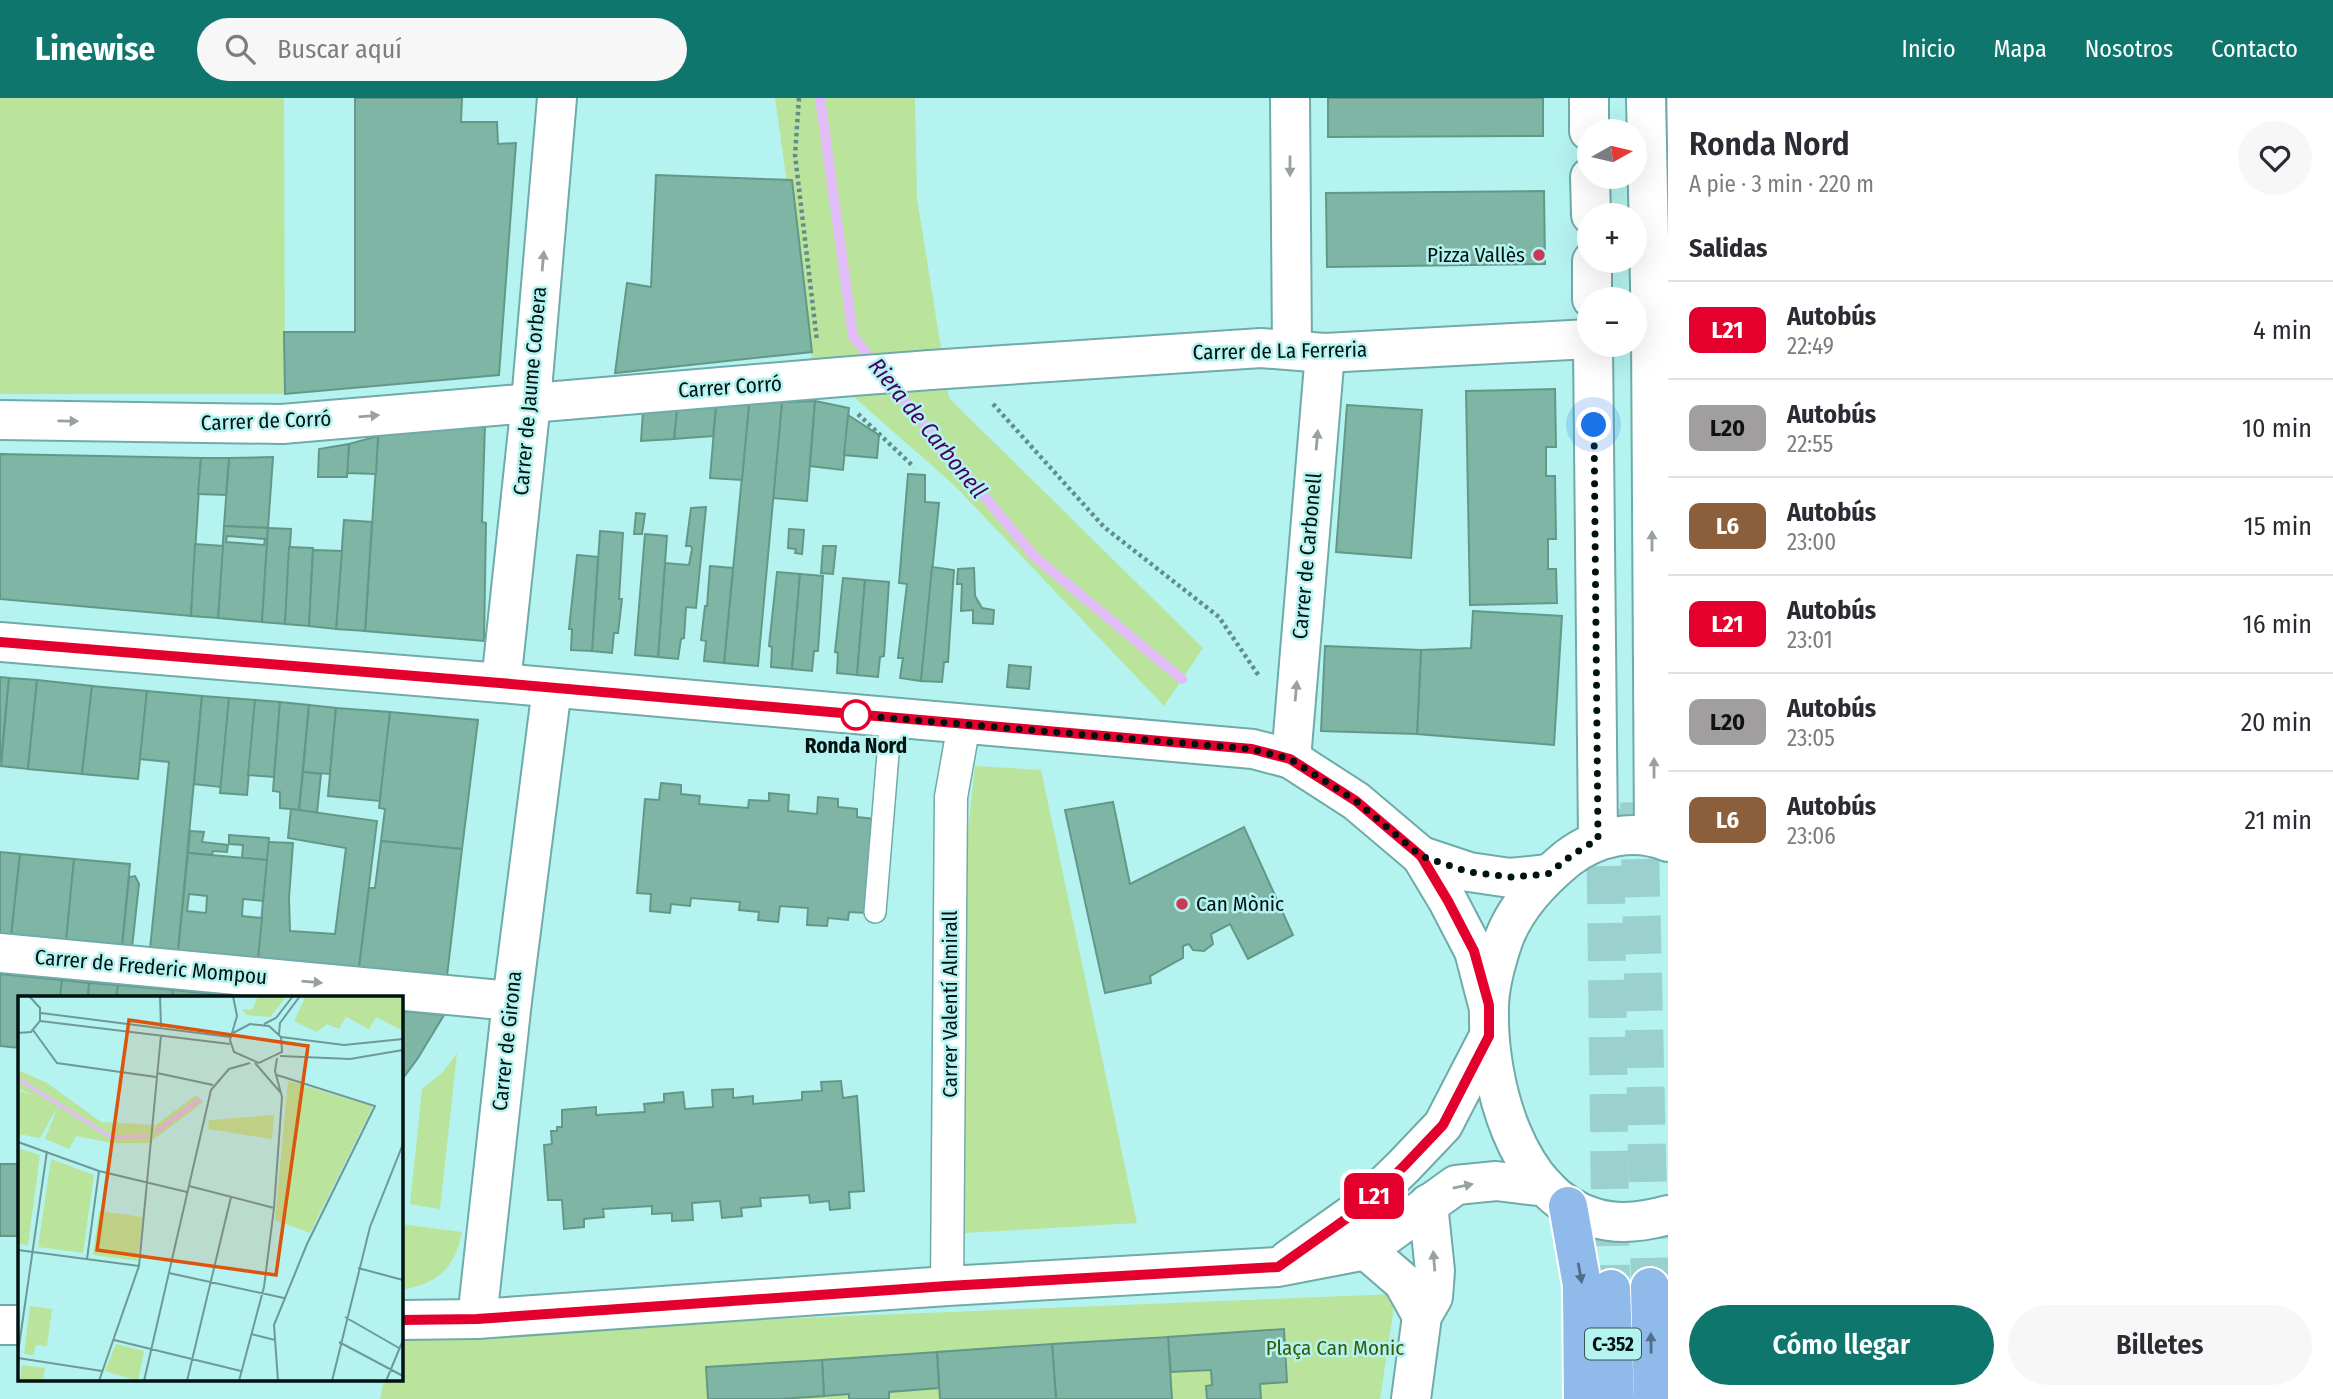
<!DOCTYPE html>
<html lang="es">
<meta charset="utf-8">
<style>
body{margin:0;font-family:"Fira Sans Condensed",sans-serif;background:#f7f7f7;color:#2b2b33;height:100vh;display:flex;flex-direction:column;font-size:26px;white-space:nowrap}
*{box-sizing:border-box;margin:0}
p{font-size:23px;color:#7c7c81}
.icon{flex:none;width:38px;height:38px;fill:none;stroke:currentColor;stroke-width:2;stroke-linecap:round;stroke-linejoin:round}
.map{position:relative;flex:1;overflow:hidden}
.side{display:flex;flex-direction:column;background:#fff;width:665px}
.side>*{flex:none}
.badge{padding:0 14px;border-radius:10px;font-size:24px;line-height:46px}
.needle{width:46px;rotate:82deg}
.buttons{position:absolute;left:1577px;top:21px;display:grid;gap:14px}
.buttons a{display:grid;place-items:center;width:70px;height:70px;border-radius:50%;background:#fff;box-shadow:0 7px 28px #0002;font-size:35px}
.you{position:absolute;width:35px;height:35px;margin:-18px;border:5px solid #fff;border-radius:50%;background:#1a73e8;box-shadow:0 0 0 10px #1a73e833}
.map>.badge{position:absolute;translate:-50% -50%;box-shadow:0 0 0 4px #fff}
h2{padding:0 21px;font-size:26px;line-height:63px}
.round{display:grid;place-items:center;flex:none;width:74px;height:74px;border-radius:37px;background:#f7f7f7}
.headline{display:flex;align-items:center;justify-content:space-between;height:119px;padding:0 21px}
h1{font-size:33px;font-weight:600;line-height:52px}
.button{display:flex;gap:14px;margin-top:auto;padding:14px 21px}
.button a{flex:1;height:80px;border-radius:42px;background:#0f766e;color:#fff;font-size:28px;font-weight:600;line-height:80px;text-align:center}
.button a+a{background:#f7f7f7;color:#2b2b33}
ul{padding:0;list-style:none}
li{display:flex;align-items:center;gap:21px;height:98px;padding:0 21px;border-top:2px solid #e1e1e2}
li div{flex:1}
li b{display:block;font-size:26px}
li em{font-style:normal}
li .badge{min-width:77px;font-weight:700;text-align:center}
header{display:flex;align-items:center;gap:42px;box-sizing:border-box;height:98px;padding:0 35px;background:#0f766e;color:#fff}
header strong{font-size:33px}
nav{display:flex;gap:38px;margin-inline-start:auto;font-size:24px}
.search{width:490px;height:63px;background:#f7f7f7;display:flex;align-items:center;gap:18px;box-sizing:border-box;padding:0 24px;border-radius:38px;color:#7c7c81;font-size:26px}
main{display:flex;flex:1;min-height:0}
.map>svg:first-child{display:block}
.green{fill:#bae49c}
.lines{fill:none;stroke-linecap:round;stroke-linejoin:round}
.stream{stroke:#e2bbf9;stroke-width:10}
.building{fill:#7fb5a4;stroke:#639888;stroke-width:2;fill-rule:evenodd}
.trunk-tunnel{stroke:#9ad1cf;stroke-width:38;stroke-dasharray:38 19;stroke-linecap:butt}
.service-casing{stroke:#6faba9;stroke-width:24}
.pedestrian-casing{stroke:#6faba9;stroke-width:35}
.minor-casing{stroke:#6faba9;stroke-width:42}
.tertiary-casing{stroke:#6faba9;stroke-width:42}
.trunk-casing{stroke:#fff;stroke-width:42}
.path{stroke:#638d8b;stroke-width:4.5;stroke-dasharray:3.5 3.5;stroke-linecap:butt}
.service{stroke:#fff;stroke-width:21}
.pedestrian{stroke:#fff;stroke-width:32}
.minor{stroke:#fff;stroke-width:38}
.tertiary{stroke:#fff;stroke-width:38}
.trunk{stroke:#8fbaea;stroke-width:38}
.minor-bridge-casing{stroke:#6faba9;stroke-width:42;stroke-linecap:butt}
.minor-bridge{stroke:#fff;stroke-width:38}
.oneway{fill:#99a0a0}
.oneway2{fill:#4f6e88}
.line-casing{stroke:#fff;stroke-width:16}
.line{stroke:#e4002c;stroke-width:10}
.walk{stroke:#001211;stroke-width:7;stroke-dasharray:0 12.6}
.poi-dot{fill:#c93959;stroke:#b5f3f0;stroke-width:2.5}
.stop-dot{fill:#fff;stroke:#e4002c;stroke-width:3.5}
.labels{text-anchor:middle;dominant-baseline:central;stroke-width:5;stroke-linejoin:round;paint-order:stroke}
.shield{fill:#b5f3f0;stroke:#365654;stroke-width:2}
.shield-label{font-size:19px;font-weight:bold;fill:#001211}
.poi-label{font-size:21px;fill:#001211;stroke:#b5f3f0;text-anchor:end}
.street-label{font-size:21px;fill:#001211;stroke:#b5f3f0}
.stop-label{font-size:21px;font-weight:bold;fill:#001211;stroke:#b5f3f0}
.park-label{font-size:21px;fill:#355a09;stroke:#b5f3f0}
.water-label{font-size:23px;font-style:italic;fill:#460061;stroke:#b5f3f0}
.inset-river{fill:none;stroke:#e2bbf9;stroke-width:3.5}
.inset-road{fill:none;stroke:#6d9997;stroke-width:2}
.view{fill:#dc550c;fill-opacity:0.15;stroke:#dc550c;stroke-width:3.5}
.inset-edge{fill:none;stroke:#001211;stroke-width:3.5}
</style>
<header>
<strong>Linewise</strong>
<div class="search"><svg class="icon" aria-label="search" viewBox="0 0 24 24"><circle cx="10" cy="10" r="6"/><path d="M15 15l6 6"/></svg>Buscar aquí</div>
<nav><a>Inicio</a><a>Mapa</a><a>Nosotros</a><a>Contacto</a></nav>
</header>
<main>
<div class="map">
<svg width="1668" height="1301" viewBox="0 0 1668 1301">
<rect width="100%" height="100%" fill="#b5f3f0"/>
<g class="green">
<polygon points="0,0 284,0 285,296 0,296"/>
<polygon points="775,0 915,0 917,100 949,300 1203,550 1164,608 954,387 812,262"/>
<polygon points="975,668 1041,672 1137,1125 965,1135 968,733"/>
<polygon points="457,955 440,1111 410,1106 422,991 443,974"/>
<path d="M 401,1126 L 462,1134 C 454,1172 438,1185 401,1192 Z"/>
<polygon points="1396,1196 1380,1301 380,1301 384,1282 401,1282 401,1236"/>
</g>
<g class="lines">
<g class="stream">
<polyline points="820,0 853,238 876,267"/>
<polyline points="888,283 1035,459 1182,581"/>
</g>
</g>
<g class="building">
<polygon points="355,0 462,0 461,24 497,24 498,46 516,45 499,277 285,296 284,234 355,234"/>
<polygon points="1328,0 1543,0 1543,38 1328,39"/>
<polygon points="656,77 792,82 812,254 615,275 627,185 651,189"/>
<polygon points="1544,93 1545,166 1327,169 1326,95"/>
<polygon points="1555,291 1556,349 1546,349 1546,378 1555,378 1556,441 1548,441 1548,471 1556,471 1557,505 1470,507 1466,293"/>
<polygon points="815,303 807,403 773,400 782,304"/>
<polygon points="815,303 849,310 843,372 810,368"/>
<polygon points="782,304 758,568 724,565 749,306"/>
<polygon points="749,306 742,382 710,380 716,308"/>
<polygon points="1347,307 1422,312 1411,460 1336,454"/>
<polygon points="716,308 713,338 674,341 677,310"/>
<polygon points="677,310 674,341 641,343 643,313"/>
<polygon points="848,317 879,337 877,360 844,357"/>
<polygon points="453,326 485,326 482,424 486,425 484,543 365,533 378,338"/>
<polygon points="378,338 376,376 347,375 349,346"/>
<polygon points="349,346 347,379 318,379 319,351"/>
<polygon points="0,356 201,360 191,518 0,501"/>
<polygon points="273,359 268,430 224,428 229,360"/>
<polygon points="201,360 229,360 226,397 198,396"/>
<polygon points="908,376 925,377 925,404 939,405 921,583 900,580 903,560 898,560 907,486 899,485"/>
<polygon points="706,409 696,510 686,509 684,540 681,541 678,561 658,559 665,465 689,467 692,451 691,448 686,448 691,410"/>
<polygon points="636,415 645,416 642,436 634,436"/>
<polygon points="344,422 372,424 365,533 336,531"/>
<path d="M 224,428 L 268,430 L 262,524 L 218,520 ZM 227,438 L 265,441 L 264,447 L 226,444 Z"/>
<polygon points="268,430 291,431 285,526 262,524"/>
<polygon points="789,431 804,432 802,456 795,455 796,451 788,450"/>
<polygon points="600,433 623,435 619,501 622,501 618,535 614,535 612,555 592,553"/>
<polygon points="645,436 667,438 658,559 635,557"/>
<polygon points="195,446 223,448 218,520 191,518"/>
<polygon points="823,448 836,448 833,476 821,475"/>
<polygon points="289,449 313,450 309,528 285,526"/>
<polygon points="313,452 342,453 336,531 309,528"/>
<polygon points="577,457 598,459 592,553 571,552 572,531 569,531"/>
<polygon points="710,468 733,470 724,565 704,563 706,543 701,542 705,508 707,508"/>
<polygon points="932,469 954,472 948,564 944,564 942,584 921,583"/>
<polygon points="974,470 975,498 982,510 994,512 993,526 973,525 973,512 961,513 962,486 957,486 958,471"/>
<polygon points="777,474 800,476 792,571 771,569 772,549 769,548"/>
<polygon points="800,476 823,478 818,553 814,553 812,573 792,571"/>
<polygon points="843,480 865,482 857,577 837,575 838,555 835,554"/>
<polygon points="865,482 889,484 884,558 880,559 878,579 857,577"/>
<polygon points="1473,513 1562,518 1554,647 1417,636 1421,552 1471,550"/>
<polygon points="1325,548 1421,552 1417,636 1321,633"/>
<polygon points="1009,567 1031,569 1029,591 1007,589"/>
<polygon points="0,579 9,580 1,663 0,663"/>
<polygon points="9,580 37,582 28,671 1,668"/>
<polygon points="37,582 92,588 82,676 28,671"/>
<polygon points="92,588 147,593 138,681 82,676"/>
<polygon points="147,593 202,598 178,854 150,851 169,664 140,661"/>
<polygon points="202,598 229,600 221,689 194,686"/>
<polygon points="229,600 255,602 247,697 220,695"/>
<polygon points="255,602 280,604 274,679 248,677"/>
<polygon points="280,604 309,607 299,712 280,710 280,694 273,693"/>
<polygon points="309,607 336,610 330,676 303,674"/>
<polygon points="336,610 390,614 380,703 328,698"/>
<polygon points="390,614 478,622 462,751 381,743 385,711 379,710"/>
<polygon points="303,674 321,676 317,715 299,712"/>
<polygon points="661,685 681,687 681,696 700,698 699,706 748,710 749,702 769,703 769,695 789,697 788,713 817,716 818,699 838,701 838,709 857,711 857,719 875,721 866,815 849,814 848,822 828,820 827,828 807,827 808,810 780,808 778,824 758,822 759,814 739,812 740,804 691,800 690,808 671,806 670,815 650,813 651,796 637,795 645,701 659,702"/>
<polygon points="1113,704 1130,786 1244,729 1293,837 1248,861 1230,826 1211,836 1213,846 1204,853 1193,852 1189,846 1183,848 1183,860 1150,878 1151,885 1105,895 1065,712"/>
<polygon points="291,711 377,723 359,870 258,861 268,744 293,745 289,800 290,833 335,836 346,750 288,740"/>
<polygon points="190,733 204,734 202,744 228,747 227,754 213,753 212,757 188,755"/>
<polygon points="229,737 269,740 267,762 242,760 243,747 229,746"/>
<polygon points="381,743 462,751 447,878 359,870 369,790 375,790"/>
<polygon points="0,754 20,756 11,839 0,838"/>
<path d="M 188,755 L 267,762 L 263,803 L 243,801 L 242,818 L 262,820 L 258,861 L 178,854 ZM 189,796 L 207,798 L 206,815 L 187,813 Z"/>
<polygon points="20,756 74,761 66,844 11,839"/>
<polygon points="74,761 130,766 122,849 66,844"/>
<polygon points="135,778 139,786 132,850 122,849 129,779"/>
<polygon points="0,876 62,882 60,900 19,900 19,950 0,948"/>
<polygon points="62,882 89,885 88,900 60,900"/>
<polygon points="89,885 118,887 116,900 88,900"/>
<polygon points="118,887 173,892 172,900 116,900"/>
<polygon points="173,892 254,900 172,900"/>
<polygon points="401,913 444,917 418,960 401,983"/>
<polygon points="841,983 843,1000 857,998 864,1093 849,1094 850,1110 830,1112 829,1103 810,1105 809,1097 760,1100 761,1108 741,1110 742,1118 722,1120 720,1103 692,1105 693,1122 672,1123 672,1115 652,1116 652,1108 603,1111 604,1119 584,1121 584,1129 564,1131 562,1102 548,1102 544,1047 552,1046 551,1033 557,1033 557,1029 562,1029 562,1012 596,1009 596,1017 645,1014 644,1006 664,1004 664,996 683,994 685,1011 713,1009 712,992 733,991 733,1000 753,998 753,1006 802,1002 802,994 822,993 821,984"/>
<rect x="0" y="1066" width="19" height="72"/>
<polygon points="1284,1231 1287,1284 1260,1286 1261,1301 1207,1301 1206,1288 1212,1287 1211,1272 1171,1274 1168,1239"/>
<polygon points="1168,1239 1172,1301 1056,1301 1052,1246"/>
<polygon points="1052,1246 1056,1301 940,1301 937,1254"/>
<polygon points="937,1254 939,1290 889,1294 889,1301 849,1301 849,1296 824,1298 822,1262"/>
<polygon points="822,1262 824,1298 779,1301 708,1301 706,1269"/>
</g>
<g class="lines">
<g class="trunk-tunnel">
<polyline points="1639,704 1650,1189"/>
<polyline points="1605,711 1611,1191"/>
</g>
<g class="service-casing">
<polyline id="service" points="875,814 891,619"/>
</g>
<g class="pedestrian-casing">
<polyline id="pedestrian" points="947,1188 951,699 964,626"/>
</g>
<g class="minor-casing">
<g id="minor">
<polyline points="1290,0 1292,251"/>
<polyline points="1589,0 1589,33"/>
<polyline points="1646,0 1651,235 1654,739"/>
<polyline points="1590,79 1591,117"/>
<polyline points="1592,163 1592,201"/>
<polyline points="1593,247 1598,741"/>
<polyline points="930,272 1261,250 1325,255 1589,241"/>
<polyline points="0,322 282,326 840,279"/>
<polyline points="501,585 531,304 557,0"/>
<polyline points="1291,661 1325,255"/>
<polyline points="0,855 512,903"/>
<polyline points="1366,1152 1403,1184 1422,1218"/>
<polyline points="477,1221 512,903 552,590"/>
<polyline points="1411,1301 1422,1218 1433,1199 1435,1173 1428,1106"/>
</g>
</g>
<g class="tertiary-casing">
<g id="tertiary">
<polyline points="0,544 501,585 1253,651 1291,661 1356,703 1421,758 1448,803 1474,853 1488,907"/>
<path d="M 1668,744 C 1634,730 1597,738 1568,760 C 1541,782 1515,809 1503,843 C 1496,864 1489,888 1489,910 C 1487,982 1515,1097 1595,1120 C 1619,1127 1644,1124 1668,1117"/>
<polyline points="1421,758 1469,774 1510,780 1548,776"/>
<polyline points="1288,1162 1360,1111 1404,1068 1443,1027 1489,938"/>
<polyline points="401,1222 477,1221 947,1188 1277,1169 1366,1152 1456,1087 1496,1083 1546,1089"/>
<polyline points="0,1227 19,1227"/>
</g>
</g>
<g class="trunk-casing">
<g id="trunk">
<polyline points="1568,1108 1582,1187 1583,1301"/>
<polyline points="1650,1189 1653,1301"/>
<polyline points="1611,1191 1615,1301"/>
</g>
</g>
<g class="path">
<polyline points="799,0 795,57 817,243"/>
<polyline points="993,306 1104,429 1219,519 1259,578"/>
<polyline points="858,316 914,369"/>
</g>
<use href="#service" class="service"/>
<use href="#pedestrian" class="pedestrian"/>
<use href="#minor" class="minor"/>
<use href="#tertiary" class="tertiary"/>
<use href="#trunk" class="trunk"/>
<g class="minor-bridge-casing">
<polyline id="minor-bridge" points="840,279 930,272"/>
</g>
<use href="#minor-bridge" class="minor-bridge"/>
</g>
<defs><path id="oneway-solid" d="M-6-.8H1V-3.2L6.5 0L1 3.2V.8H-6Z" transform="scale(1.75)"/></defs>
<g class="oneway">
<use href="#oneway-solid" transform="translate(1290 68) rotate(90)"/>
<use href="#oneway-solid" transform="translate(543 163) rotate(-85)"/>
<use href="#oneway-solid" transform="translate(369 318) rotate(-5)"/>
<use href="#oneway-solid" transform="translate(68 323) rotate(1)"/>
<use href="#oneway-solid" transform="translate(1317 342) rotate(-85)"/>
<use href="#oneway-solid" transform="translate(1652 443) rotate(-90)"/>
<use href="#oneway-solid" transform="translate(1296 593) rotate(-85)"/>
<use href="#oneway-solid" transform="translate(1654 670) rotate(-90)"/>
<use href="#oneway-solid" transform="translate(312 884) rotate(5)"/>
<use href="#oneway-solid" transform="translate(1463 1088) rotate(-12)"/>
<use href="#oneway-solid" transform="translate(1434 1163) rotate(-95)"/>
</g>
<g class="oneway2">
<use href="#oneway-solid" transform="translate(1580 1175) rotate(80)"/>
<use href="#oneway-solid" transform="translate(1651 1245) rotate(-91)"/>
</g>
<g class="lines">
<g class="line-casing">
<polyline id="line" points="0,544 500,585 1252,651 1290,661 1356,703 1421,758 1448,803 1474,853 1489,907 1489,938 1443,1027 1404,1068 1360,1111 1278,1169 947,1188 477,1221 401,1222"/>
</g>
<use href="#line" class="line"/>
<polyline class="walk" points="856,617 1252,651 1290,661 1356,703 1421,758 1469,774 1510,779 1548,776 1572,757 1598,741 1594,327"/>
</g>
<g class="poi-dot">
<circle cx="1539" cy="157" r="7"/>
<circle cx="1182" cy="806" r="7"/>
</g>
<circle class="stop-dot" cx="856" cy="617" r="14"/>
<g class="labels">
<rect class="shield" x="1585" y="1230.5" width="56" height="31" rx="5"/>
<g class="shield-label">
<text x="1613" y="1246">C-352</text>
</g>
<g class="poi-label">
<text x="1525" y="157">Pizza Vallès</text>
<text x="1196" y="806" text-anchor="start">Can Mònic</text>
</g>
<g class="street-label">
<text transform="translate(1280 253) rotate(-1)">Carrer de La Ferreria</text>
<text transform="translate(730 289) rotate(-4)">Carrer Corró</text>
<text transform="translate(530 293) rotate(-85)">Carrer de Jaume Corbera</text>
<text transform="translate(266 323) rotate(-2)">Carrer de Corró</text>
<text transform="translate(1307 458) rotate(-85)">Carrer de Carbonell</text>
<text transform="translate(151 869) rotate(5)">Carrer de Frederic Mompou</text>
<text transform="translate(950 906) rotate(-90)">Carrer Valentí Almirall</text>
<text transform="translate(507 943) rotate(-84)">Carrer de Girona</text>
</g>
<g class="stop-label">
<text x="856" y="648">Ronda Nord</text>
</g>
<g class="park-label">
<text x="1335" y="1250">Plaça Can Monic</text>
</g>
<g class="water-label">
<text transform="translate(928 330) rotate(51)">Riera de Carbonell</text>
</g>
</g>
<g transform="translate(18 898)">
<rect width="385" height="385" fill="#b5f3f0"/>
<path d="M 240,0 L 269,0 L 252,21 L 228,19 L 224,13 L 234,14 ZM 288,0 L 385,0 L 385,35 L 358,21 L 351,33 L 328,21 L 321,33 L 309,28 L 299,36 L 276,25 ZM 0,74 L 29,87 L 83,126 L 138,129 L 178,99 L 185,106 L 131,147 L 94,147 L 58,140 L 51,153 L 27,143 L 40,110 L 22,142 L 0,138 L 0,94 L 17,100 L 0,92 ZM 270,85 L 355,110 L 292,237 L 257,224 ZM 256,119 L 254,143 L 190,133 L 191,124 ZM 0,152 L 22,159 L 10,249 L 0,248 ZM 33,163 L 76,179 L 65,257 L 20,251 ZM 81,215 L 125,221 L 119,265 L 75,259 ZM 12,310 L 34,313 L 29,350 L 18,349 L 15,359 L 6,358 ZM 98,348 L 126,355 L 120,385 L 87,375 ZM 4,369 L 27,372 L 25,385 L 2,385 Z" fill="#bae49c"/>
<path class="inset-river" d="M 0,83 L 93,141 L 130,140M 138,136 L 182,103"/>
<path class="inset-road" d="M 142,0 L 143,31M 23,17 L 212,41M 22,25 L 212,48M 246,28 L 258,22 L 275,0M 15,34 L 39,67 L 138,81M 0,37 L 13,36 L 22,25 L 22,12 L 11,0M 215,37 L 232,28 L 251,30 L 263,41 L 264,56 L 241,67 L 216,56 L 212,44 L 219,20 L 215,0M 261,38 L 262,27 L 282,0M 263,41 L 326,49 L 385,43M 262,60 L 332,63 L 385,54M 237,67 L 263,97M 139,77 L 195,89M 259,79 L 357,110 L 289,248 L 256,329 L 260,385M 0,146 L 81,175 L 169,196M 171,190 L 256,212M 0,254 L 121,270M 69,263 L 81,175M 340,272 L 385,284M 151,277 L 266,302M 327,321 L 381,352M 233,338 L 257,344M 96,344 L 223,375M 321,346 L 385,380M 0,357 L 29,155M 0,362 L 84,375M 81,385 L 121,270 L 143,39M 126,385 L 193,94 L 211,73 L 232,67M 169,385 L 213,201M 221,385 L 246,291 L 256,212 L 264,101 L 257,75 L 259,62M 314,385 L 352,231 L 385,148M 368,385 L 385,344"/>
<path class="view" d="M 111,24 L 290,50 L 258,279 L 79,254 Z"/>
<rect width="385" height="385" class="inset-edge"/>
</g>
</svg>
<div class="buttons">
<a><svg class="needle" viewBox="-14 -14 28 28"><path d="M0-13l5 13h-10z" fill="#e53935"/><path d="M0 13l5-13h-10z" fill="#7c7c81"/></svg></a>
<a>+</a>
<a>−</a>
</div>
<div class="you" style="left:1594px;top:327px"></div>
<b class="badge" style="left:1374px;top:1098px;background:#e4002c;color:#fff">L21</b>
</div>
<section class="side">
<div class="headline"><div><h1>Ronda Nord</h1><p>A pie · 3 min · 220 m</p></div><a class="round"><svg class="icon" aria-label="heart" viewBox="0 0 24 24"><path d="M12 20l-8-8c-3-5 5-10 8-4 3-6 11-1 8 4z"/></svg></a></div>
<h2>Salidas</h2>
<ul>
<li><span class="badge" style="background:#e4002c;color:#fff">L21</span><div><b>Autobús</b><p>22:49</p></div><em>4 min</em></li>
<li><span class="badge" style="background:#a09e9e;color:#111">L20</span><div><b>Autobús</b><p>22:55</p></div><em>10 min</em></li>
<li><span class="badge" style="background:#8b5e3c;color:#fff">L6</span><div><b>Autobús</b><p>23:00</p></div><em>15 min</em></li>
<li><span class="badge" style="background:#e4002c;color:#fff">L21</span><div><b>Autobús</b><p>23:01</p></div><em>16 min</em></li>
<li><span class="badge" style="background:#a09e9e;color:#111">L20</span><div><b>Autobús</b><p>23:05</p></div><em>20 min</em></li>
<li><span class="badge" style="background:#8b5e3c;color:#fff">L6</span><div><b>Autobús</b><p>23:06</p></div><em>21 min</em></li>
</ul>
<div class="button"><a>Cómo llegar</a><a>Billetes</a></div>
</section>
</main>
